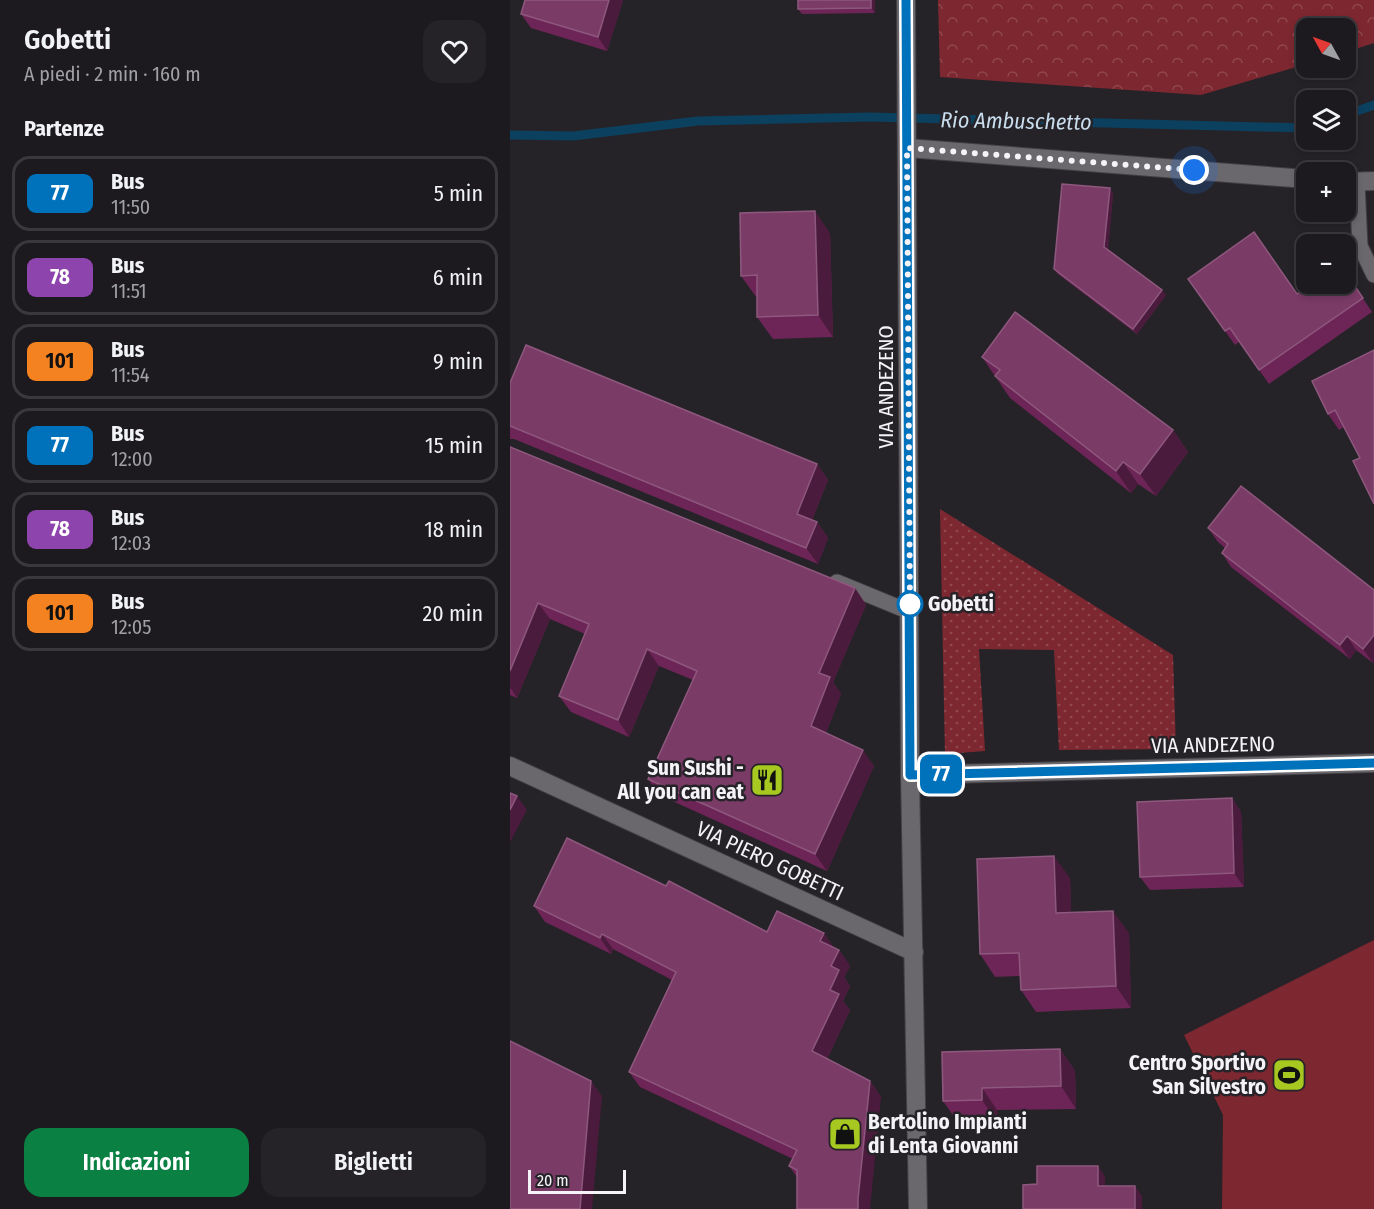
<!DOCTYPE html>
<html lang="it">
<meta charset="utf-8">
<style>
body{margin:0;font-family:"Fira Sans Condensed",sans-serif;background:#252327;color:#f1f3f6;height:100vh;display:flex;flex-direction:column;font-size:22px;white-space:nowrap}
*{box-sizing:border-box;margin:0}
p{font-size:20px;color:#a0a1a4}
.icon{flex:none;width:33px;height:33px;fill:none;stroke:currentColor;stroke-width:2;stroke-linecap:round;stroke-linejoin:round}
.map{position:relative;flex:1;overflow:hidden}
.details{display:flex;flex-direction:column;background:#1c1a1e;width:510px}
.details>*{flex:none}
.badge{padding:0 12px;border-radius:9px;font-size:21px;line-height:39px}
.needle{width:39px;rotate:310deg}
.tools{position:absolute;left:786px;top:18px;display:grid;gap:12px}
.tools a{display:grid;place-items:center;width:60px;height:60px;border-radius:12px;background:#1c1a1e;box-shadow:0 3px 9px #0003,0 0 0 2px #3a383c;font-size:30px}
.scale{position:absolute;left:18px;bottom:15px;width:98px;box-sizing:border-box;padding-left:6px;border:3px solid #f5f3f7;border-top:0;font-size:16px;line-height:21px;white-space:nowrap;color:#f5f3f7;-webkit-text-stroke:4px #262328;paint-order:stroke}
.you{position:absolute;width:30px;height:30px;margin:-15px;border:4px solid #fff;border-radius:50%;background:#1a73e8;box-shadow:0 0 0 9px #1a73e833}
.map>.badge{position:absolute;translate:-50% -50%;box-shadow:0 0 0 3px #fff}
h2{padding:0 24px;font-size:22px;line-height:54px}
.round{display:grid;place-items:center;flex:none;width:63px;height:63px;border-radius:18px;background:#252327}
.overview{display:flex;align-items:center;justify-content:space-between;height:102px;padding:0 24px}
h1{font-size:28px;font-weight:600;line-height:45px}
.action{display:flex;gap:12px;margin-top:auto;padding:12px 24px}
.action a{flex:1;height:69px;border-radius:18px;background:#0b8043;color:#fff;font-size:24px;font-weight:600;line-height:69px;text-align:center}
.action a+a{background:#252327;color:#f1f3f6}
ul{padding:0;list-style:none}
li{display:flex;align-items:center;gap:18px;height:75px;margin:0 12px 9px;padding:0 12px;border:3px solid #3a383c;border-radius:18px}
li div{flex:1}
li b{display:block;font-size:22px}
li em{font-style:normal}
li .badge{min-width:66px;font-weight:700;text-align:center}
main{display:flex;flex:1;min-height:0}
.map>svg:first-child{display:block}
.grass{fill:#7d2730}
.forest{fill:url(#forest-crowns)}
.garden{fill:url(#garden-dots)}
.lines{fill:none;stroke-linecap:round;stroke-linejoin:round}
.stream{stroke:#0c405f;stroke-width:9}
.lane-casing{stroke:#424044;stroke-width:17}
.street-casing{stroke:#424044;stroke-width:20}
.secondary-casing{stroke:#424044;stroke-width:20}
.lane{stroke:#6a676d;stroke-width:15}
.street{stroke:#6a676d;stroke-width:18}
.secondary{stroke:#6a676d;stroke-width:18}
.wall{fill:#6c2556}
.shaded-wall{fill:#4a1b3c}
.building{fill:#7b3b67;stroke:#8e587e;stroke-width:1.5}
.line-casing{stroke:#fff;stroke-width:14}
.line{stroke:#0072bc;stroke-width:9}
.walk{stroke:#f5f3f7;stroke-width:6;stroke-dasharray:0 10.8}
.stop-dot{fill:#fff;stroke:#0072bc;stroke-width:3}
.labels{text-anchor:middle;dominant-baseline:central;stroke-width:5;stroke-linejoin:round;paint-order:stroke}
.street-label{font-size:21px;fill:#f5f3f7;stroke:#262328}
.stop-label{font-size:21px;font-weight:bold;fill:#f5f3f7;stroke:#262328;text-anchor:start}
.poi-label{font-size:21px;font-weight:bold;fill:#f5f3f7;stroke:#262328;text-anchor:end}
.water-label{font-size:22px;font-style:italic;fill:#c9dded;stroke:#262328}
</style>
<main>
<section class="details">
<div class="overview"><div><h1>Gobetti</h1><p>A piedi · 2 min · 160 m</p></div><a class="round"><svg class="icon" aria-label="heart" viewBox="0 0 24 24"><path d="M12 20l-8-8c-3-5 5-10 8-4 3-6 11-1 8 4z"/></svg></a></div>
<h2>Partenze</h2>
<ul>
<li><span class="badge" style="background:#0072bc;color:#fff">77</span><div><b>Bus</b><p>11:50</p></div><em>5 min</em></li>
<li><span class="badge" style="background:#8e44ad;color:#fff">78</span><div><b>Bus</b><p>11:51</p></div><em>6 min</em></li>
<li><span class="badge" style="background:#f58220;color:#111">101</span><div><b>Bus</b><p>11:54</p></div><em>9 min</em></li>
<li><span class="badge" style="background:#0072bc;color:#fff">77</span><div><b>Bus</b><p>12:00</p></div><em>15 min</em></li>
<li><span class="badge" style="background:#8e44ad;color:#fff">78</span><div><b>Bus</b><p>12:03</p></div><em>18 min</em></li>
<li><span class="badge" style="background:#f58220;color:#111">101</span><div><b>Bus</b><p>12:05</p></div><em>20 min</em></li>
</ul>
<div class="action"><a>Indicazioni</a><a>Biglietti</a></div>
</section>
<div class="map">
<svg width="864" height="1209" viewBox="0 0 864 1209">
<defs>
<pattern id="forest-crowns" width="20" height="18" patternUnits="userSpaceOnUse" patternTransform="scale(1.5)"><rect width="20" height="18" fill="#7d2730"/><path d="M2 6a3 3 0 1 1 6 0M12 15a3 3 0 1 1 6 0" fill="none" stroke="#90474f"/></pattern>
<pattern id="garden-dots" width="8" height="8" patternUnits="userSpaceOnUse" patternTransform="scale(1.5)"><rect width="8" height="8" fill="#7d2730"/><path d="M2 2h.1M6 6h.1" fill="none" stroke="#90474f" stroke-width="1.8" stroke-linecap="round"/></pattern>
</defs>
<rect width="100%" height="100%" fill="#262328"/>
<polygon class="grass" points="864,940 864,1209 712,1209 713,1115 674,1035"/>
<polygon class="forest" points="428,0 864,0 864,43 836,52 836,28 796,28 796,64 691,95 430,77"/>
<polygon class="garden" points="430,509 663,655 666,749 549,750 544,650 469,649 475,751 435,754"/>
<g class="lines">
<g class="stream">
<polyline points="836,115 864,105"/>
<polyline points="0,135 63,136 188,121 360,117 796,128"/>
</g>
<g class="lane-casing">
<g id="lane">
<polyline points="847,183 850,246 864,275"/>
<polyline points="327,582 400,612"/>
</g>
</g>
<g class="street-casing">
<g id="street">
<polyline points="397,148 796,179"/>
<polyline points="836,182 864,181"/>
<polyline points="0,766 404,952"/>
<polyline points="400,775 864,763"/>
</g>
</g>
<g class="secondary-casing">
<polyline id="secondary" points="396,0 400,775 408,1209"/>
</g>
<use href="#lane" class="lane"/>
<use href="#street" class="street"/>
<use href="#secondary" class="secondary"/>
</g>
<g class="wall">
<polygon points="113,0 97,51 21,28 11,14"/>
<polygon points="365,0 365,13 292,14 288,9"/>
<polygon points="603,193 598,249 656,295 627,334 548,274 544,269"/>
<polygon points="320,233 323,337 263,339 247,317 247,298 231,276"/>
<polygon points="836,273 862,312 759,384 729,342 725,345 678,279 787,294"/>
<polygon points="864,350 850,458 834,427 829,430 818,414"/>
<polygon points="472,357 663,430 678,452 646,496 628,484 621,493 500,398"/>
<polygon points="0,383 307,464 318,480 302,520 307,522 318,538 308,564 4,439 0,439"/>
<polygon points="0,447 345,588 356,605 323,682 331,694 316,733 364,766 317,871 149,795 138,779 183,680 149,666 119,737 61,712 49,696 75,634 40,619 7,698 0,695"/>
<polygon points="698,528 864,590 863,663 846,650 840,659 721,567 712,553 715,548 708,542"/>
<polygon points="722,798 731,812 734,887 640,890 630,877"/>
<polygon points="560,878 561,912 619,933 621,1008 526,1012 511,990 510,976 485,977 470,954"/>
<polygon points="156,886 257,932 324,948 329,950 340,966 334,977 340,986 333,1001 340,1010 317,1059 360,1081 371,1097 287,1177 279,1166 283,1159 130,1087 119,1072 162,980 103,949 101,954 35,922 24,906"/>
<polygon points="550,1049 565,1071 566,1109 487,1110 488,1123 449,1124 433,1101"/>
</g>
<g class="shaded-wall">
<polygon points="99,0 113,0 97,51 88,37"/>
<polygon points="361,0 365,0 365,13 361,8"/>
<polygon points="600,188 603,193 598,251 594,247"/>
<polygon points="305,211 320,233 323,337 308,315"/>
<polygon points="652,290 656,295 627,334 623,329"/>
<polygon points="663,430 678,452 646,496 630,474"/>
<polygon points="613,462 628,484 621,493 606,471"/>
<polygon points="307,464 318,480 298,529 287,514"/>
<polygon points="307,522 318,538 308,564 296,548"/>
<polygon points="345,588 356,605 323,682 331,694 312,743 301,726 309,673"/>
<polygon points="28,603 40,619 7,698 0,687 0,671"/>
<polygon points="864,635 864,661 863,663 853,649"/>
<polygon points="837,636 846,650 840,659 830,645"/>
<polygon points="137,649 149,666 119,737 108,720"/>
<polygon points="353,750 364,766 317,871 305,854"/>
<polygon points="7,796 17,810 0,842 0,810"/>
<polygon points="722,798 731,812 734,887 724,873"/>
<polygon points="544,856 560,878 562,935 546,913"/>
<polygon points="603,911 619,933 621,1008 606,986"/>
<polygon points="314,933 325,949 310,941"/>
<polygon points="92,934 103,949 101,954 90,938"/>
<polygon points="329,950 340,966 334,977 340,986 333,1001 340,1010 313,1067 302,1051 320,990 321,966"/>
<polygon points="550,1049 565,1071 566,1109 551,1086"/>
<polygon points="81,1081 92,1096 82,1209 70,1209"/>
<polygon points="360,1081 371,1097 360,1209 348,1209 348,1199"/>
<polygon points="472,1088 487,1110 488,1123 472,1100"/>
<polygon points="588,1166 595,1176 595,1196 588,1186"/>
<polygon points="625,1186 632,1196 632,1209 625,1209"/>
</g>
<g class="building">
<polygon points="15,0 99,0 88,37 11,14"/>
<polygon points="288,0 361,0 361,8 288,9"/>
<polygon points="552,184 600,188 594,247 652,290 623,329 544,269"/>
<polygon points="305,211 308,315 247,317 247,275 231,276 230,213"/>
<polygon points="744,232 787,294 802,284 836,284 836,273 853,298 749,370 720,328 715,331 678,279"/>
<polygon points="505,312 663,430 630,474 613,462 606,471 485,376 490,370 472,357"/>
<polygon points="16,345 307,464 287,514 307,522 296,548 0,426 0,383"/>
<polygon points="864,350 864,504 843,461 850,458 825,410 818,414 802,381"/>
<polygon points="0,447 345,588 309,673 320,677 301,726 353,750 305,854 138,779 187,671 137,649 108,720 49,696 79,624 28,603 0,671"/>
<polygon points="731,486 864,590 864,635 853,649 837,636 830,645 712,553 718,544 698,528"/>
<polygon points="0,793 7,796 0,810"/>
<polygon points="722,798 724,873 630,877 627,802"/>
<polygon points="57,838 156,886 159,881 257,932 267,911 314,933 310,941 329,950 321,966 329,970 320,990 329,994 302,1051 360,1081 348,1199 348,1209 287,1209 287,1170 279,1166 287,1150 119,1072 166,972 92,934 90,938 24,906"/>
<polygon points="544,856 546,913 603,911 606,986 511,990 509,953 470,954 467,859"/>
<polygon points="0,1041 81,1081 70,1209 0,1209"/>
<polygon points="550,1049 551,1086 472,1088 472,1100 433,1101 432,1052"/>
<polygon points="527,1166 588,1166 588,1186 625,1186 625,1209 513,1209 513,1185 527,1184"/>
</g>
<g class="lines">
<g class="line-casing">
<polyline id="line" points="396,0 400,775 864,763"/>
</g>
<use href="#line" class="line"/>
<polyline class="walk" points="400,604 400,612 397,148 684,170"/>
</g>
<defs>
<g id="restaurant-square" transform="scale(1.725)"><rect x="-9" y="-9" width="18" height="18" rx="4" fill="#a6c821" stroke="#262328"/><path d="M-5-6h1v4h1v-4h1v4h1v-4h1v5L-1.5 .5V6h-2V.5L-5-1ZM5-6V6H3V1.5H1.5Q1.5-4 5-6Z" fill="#111"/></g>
<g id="stadium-square" transform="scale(1.725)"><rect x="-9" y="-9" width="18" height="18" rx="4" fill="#a6c821" stroke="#262328"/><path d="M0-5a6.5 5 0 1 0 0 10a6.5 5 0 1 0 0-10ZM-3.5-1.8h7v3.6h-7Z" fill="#111"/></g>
<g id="shop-square" transform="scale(1.725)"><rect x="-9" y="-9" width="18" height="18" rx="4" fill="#a6c821" stroke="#262328"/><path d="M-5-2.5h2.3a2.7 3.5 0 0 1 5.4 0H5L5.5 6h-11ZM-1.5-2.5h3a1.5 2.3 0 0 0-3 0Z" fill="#111"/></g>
</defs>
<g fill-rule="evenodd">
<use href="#restaurant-square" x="257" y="780"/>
<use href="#stadium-square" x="779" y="1075"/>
<use href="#shop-square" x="335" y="1134"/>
</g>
<circle class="stop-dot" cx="400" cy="604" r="12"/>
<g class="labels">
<g class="street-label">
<text transform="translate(376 387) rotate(-90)">VIA ANDEZENO</text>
<text transform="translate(703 745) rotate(-1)">VIA ANDEZENO</text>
<text transform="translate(260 861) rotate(25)">VIA PIERO GOBETTI</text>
</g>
<g class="stop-label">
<text x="418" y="604">Gobetti</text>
</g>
<g class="poi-label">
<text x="234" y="768">Sun Sushi -<tspan x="234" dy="24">All you can eat</tspan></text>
<text x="756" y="1063">Centro Sportivo<tspan x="756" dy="24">San Silvestro</tspan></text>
<text x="358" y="1122" text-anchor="start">Bertolino Impianti<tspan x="358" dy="24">di Lenta Giovanni</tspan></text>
</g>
<g class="water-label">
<text transform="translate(506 121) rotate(1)">Rio Ambuschetto</text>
</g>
</g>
</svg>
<div class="tools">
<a><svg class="needle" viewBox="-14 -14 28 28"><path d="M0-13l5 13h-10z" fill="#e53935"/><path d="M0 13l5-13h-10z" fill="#a0a1a4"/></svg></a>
<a><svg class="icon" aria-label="layers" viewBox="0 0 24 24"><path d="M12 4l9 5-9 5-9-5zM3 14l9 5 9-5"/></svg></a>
<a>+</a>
<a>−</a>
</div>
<div class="scale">20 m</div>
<div class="you" style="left:684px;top:170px"></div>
<b class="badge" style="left:431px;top:774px;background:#0072bc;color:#fff">77</b>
</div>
</main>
